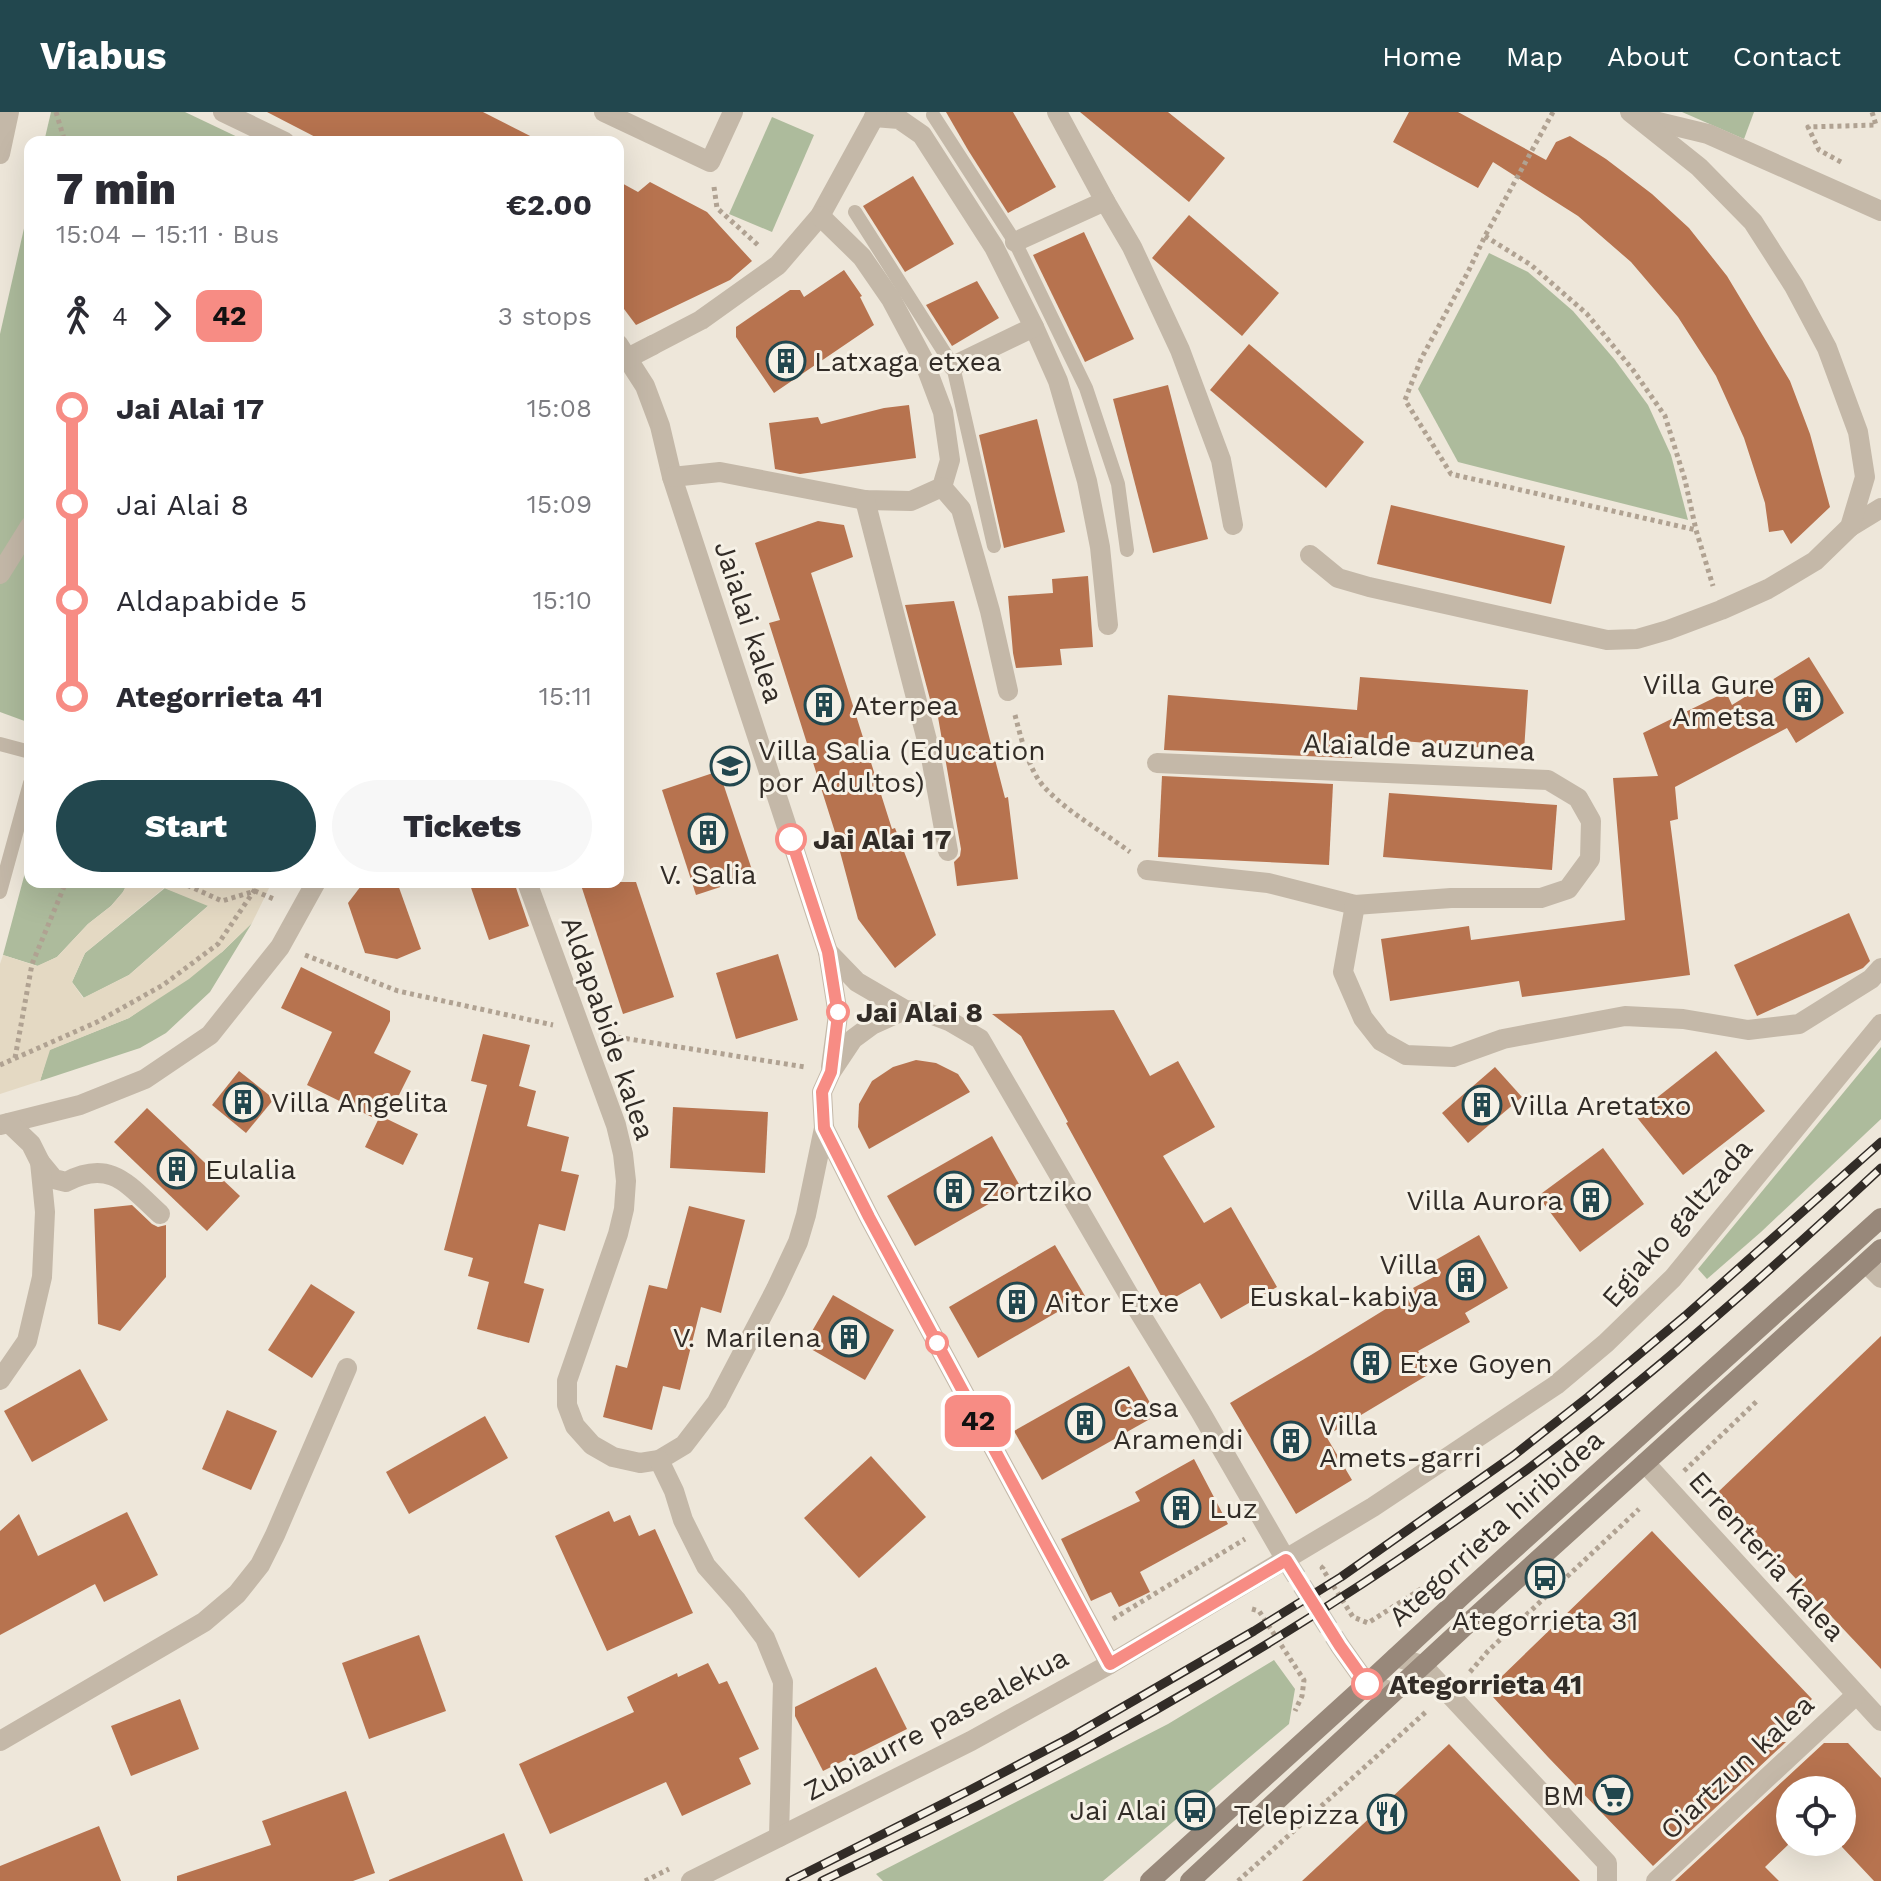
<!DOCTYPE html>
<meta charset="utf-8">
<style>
body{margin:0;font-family:"Work Sans",sans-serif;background:#f7f7f7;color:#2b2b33;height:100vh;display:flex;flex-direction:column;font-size:30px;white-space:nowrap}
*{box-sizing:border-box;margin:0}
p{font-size:26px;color:#7c7c81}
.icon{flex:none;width:44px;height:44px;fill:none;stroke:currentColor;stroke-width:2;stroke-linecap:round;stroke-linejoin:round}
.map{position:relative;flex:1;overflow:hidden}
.panel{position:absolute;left:24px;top:24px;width:600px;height:752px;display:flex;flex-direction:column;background:#fff;border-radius:16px;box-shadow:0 8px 32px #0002}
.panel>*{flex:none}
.badge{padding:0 16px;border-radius:12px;font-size:28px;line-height:52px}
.controls{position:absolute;left:1776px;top:1664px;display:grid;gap:16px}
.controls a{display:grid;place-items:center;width:80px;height:80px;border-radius:50%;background:#fff;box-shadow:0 8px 32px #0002;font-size:40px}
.map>.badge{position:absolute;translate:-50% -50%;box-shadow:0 0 0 4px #fff}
.legs{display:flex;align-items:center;gap:12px;height:88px;padding:0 32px;font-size:26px}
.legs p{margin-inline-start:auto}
.headline{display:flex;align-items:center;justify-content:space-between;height:136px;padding:0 32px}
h1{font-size:44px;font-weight:800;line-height:60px}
.primary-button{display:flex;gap:16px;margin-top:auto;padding:16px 32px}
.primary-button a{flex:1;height:92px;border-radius:48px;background:#22474e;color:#fff;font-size:32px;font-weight:800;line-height:92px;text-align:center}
.primary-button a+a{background:#f7f7f7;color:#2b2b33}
ul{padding:0 32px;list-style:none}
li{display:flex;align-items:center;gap:28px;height:96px;font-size:30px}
li i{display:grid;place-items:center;width:12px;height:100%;margin:0 10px;background:currentColor}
li i::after{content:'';width:20px;height:20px;margin:-10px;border:6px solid;border-radius:50%;background:#fff}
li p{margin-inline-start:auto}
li:first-child i{background:linear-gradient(#0000 50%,currentColor 0)}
li:last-child i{background:linear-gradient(currentColor 50%,#0000 0)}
header{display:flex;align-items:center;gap:48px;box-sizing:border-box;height:112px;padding:0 40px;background:#22474e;color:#fff}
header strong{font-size:38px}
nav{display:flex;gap:44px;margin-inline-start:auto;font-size:28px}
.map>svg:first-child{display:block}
.green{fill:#adbb9c}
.plaza{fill:#e4d9c3;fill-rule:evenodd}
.building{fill:#b7734f}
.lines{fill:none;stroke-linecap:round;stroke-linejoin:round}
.minor-tunnel{stroke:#c8c2b6;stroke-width:20;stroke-dasharray:20 10;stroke-linecap:butt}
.path{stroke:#b0a292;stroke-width:5;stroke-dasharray:4 4;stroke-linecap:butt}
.service{stroke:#c4b8a8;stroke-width:14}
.minor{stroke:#c4b8a8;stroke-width:20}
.secondary{stroke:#98887a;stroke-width:20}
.rail-casing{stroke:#322c27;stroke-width:9}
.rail{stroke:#f6f1e6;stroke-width:6;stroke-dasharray:18;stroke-linecap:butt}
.minor-bridge{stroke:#c4b8a8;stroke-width:20}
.line-1-casing{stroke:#fff;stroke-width:18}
.line-1{stroke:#f78c84;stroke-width:12}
.stop-1-dot{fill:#fff;stroke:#f78c84;stroke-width:4}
.labels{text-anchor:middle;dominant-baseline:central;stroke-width:6;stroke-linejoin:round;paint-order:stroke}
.poi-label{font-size:28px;fill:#322c27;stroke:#f6f1e6;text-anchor:start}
.street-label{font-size:28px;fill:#322c27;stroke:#f6f1e6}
.stop-label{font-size:28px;font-weight:bold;fill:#322c27;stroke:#f6f1e6;text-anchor:start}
</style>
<header>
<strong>Viabus</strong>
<nav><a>Home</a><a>Map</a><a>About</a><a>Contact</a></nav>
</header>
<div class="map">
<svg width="1881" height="1769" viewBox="0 0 1881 1769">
<rect width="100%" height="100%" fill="#eee7da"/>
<g class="green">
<polygon points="51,0 185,0 248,30 44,30"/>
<polygon points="1682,0 1754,0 1744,27"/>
<polygon points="772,5 814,23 772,120 729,102"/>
<polygon points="30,90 30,611 0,600 0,222"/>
<polygon points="1489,141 1528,160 1573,199 1615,248 1648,293 1671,343 1688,408 1458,350 1418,277"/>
<polygon points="30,742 30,770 128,770 123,780 111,794 88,812 57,845 38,854 3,843"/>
<polygon points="165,776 209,793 129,863 84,886 72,870 85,841"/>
<polygon points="252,811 210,880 166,921 140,936 40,969 49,938 129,906 222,840"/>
<polygon points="1881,935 1881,1007 1761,1120 1707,1167 1698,1157"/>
<polygon points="1274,1548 1295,1577 1289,1612 1103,1769 883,1769 876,1762 1168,1612"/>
</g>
<path class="plaza" d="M 128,770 L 207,770 L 220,776 L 223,770 L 272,770 L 252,811 L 222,840 L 189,867 L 129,906 L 50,938 L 40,969 L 0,982 L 0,852 L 3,843 L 37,854 L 57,845 L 88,812 L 111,794 L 123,780 ZM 164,776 L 208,794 L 129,863 L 83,886 L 72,870 L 85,841 Z"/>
<g class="building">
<polygon points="267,0 483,0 542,30 325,30"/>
<polygon points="946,0 1013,0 1056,75 1008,101 968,38"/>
<polygon points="1080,0 1168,0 1225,46 1189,90"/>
<polygon points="1409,0 1458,0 1546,48 1556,30 1570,24 1606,47 1652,82 1689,116 1727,164 1790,269 1810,322 1830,395 1791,432 1783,418 1769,420 1765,391 1744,326 1716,264 1678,205 1631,150 1578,104 1493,50 1478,76 1393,30"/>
<polygon points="913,64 954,132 905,160 863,94"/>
<polygon points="618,69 638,80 650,70 707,100 752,149 730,168 636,213 618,189"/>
<polygon points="1189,103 1279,181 1242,224 1152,146"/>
<polygon points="1084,120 1134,227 1085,250 1033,143"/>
<polygon points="844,158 862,184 860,185 874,213 774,281 736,225 736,215 790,178 800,178 804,185"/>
<polygon points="977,169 999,206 952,234 926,193"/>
<polygon points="1249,232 1364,330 1326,376 1210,278"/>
<polygon points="1168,273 1208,427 1153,441 1113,287"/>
<polygon points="909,293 916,346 800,362 775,357 769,311 818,305 821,312 884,296"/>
<polygon points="1037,307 1065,420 1004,436 979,323"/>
<polygon points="1391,393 1565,434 1551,492 1377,452"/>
<polygon points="818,409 844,413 853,445 811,461 892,717 895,716 936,823 895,856 858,807 839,736 840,736 769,511 780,508 755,431"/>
<polygon points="1088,464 1093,535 1060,537 1062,553 1016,556 1013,541 1008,484 1053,481 1052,467"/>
<polygon points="954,489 1005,686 1008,685 1018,767 957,774 954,750 960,744 961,737 938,605 935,606 905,493"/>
<polygon points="1809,545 1844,601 1796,631 1787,616 1675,675 1678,707 1670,709 1690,863 1522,885 1519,869 1390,889 1381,827 1469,814 1471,828 1625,808 1613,666 1658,664 1643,621 1726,580 1732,593"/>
<polygon points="1360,565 1528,578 1524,639 1354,625 1352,646 1164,638 1168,583 1357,598"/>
<polygon points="719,659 754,764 696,783 662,678"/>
<polygon points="1162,664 1333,672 1329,753 1158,745"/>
<polygon points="1389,681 1557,693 1552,758 1383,745"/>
<polygon points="364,770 397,770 421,837 397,847 365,841 348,791"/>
<polygon points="469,770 514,770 529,814 489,828"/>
<polygon points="580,770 636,770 674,885 623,902"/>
<polygon points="1849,801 1870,849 1863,856 1757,904 1734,853"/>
<polygon points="778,842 798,908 736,927 716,861"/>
<polygon points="301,855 390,899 390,909 374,941 411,959 387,1007 418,1022 403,1053 365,1035 378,1008 307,973 332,920 281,896"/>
<polygon points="1114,898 1150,964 1178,949 1215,1015 1163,1044 1204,1111 1231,1095 1277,1175 1221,1207 1200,1171 1165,1191 1066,1011 1068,1010 1021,924 992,902"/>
<polygon points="483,922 530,933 519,974 536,979 527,1014 569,1025 561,1059 579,1063 565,1119 539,1112 524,1171 544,1177 529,1231 477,1217 489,1170 468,1164 473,1146 444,1138 487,973 471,969"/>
<polygon points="1716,939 1765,999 1683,1063 1635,1003"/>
<polygon points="916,948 936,951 958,962 970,980 869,1037 858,1015 859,992 872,969 893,955"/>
<polygon points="1495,955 1522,985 1468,1031 1442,1001"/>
<polygon points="239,959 274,987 246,1021 212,993"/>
<polygon points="673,995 768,1000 765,1061 670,1056"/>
<polygon points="147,996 240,1084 207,1119 114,1030"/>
<polygon points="992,1024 1020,1074 915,1134 887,1084"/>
<polygon points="1603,1036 1644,1092 1580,1140 1538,1084"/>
<polygon points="132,1093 152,1112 158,1115 166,1113 166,1165 120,1219 98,1212 94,1097"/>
<polygon points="689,1094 745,1108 721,1201 701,1195 680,1278 663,1274 652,1318 603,1305 616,1253 627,1256 649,1173 667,1177"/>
<polygon points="1479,1123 1508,1176 1465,1201 1470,1210 1418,1239 1431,1261 1326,1324 1352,1368 1296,1402 1230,1291 1311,1243 1415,1179 1413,1176 1441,1161 1434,1149"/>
<polygon points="1055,1133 1085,1184 978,1246 949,1195"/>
<polygon points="311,1172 355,1200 312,1266 268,1238"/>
<polygon points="833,1183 894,1218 865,1268 804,1233"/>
<polygon points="1881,1224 1881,1557 1716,1382"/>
<polygon points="1129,1254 1157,1303 1042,1368 1014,1319"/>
<polygon points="80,1257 108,1308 32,1350 4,1299"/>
<polygon points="227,1298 277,1319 251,1378 202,1357"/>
<polygon points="485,1304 508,1346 409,1402 386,1360"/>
<polygon points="871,1344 926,1405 859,1466 804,1406"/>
<polygon points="1194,1347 1228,1412 1140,1460 1150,1480 1119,1495 1111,1480 1091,1489 1061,1427 1140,1389 1135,1380"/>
<polygon points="609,1399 614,1410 630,1403 639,1424 655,1417 693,1501 607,1539 555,1424"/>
<polygon points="127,1400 158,1463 104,1490 95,1472 0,1523 0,1419 19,1402 38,1444"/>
<polygon points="1652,1419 1812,1587 1768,1630 1786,1630 1653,1754 1548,1645 1493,1585 1497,1569"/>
<polygon points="419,1523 446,1599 369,1627 342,1551"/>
<polygon points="708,1551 719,1572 727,1569 759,1637 739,1646 751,1672 682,1704 666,1670 550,1722 519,1652 634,1600 627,1585 677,1561 678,1565"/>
<polygon points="876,1555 907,1617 823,1659 795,1604 795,1595"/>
<polygon points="180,1587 199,1637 131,1664 111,1614"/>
<polygon points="1824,1631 1848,1631 1881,1666 1881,1769 1874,1769 1842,1735 1842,1678 1790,1678 1790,1731 1765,1755 1779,1769 1675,1769"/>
<polygon points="1449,1632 1580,1769 1302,1769"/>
<polygon points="346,1679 375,1761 353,1769 177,1769 177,1764 271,1733 262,1709"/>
<polygon points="99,1714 121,1769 0,1769 0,1754"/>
<polygon points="504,1721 523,1769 389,1769 389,1768"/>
</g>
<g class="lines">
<polyline class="minor-tunnel" points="1286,1448 1340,1534"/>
<g class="path">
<polyline points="56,0 65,30"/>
<polyline points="1553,0 1485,124 1468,160 1421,247 1405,288 1451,362 1696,418"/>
<polyline points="1841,50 1819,38 1808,15 1876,13 1872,0"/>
<polyline points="714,75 717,96 759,134"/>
<polyline points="1485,124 1531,153 1587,202 1633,258 1665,304 1685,368 1696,418 1713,474"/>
<polyline points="29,392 28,382 30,379"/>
<path d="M 1015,603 C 1021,626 1029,660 1046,677 C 1070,702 1102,719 1130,740"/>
<polyline points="180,770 222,789 255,779 276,788"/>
<polyline points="305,843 398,879 553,913"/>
<polyline points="610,924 805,955"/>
<polyline points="15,946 32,852 66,770"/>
<polyline points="0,953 97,910 163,873 218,832 260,770"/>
<polyline points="1684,1359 1757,1289"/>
<polyline points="1324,1454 1322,1456 1353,1505 1368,1511 1424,1475"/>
<polyline points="1252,1497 1259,1499 1304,1568 1302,1584 1295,1599"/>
<polyline points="1113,1507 1245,1427"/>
<polyline points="1470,1560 1488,1539 1639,1397"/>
<polyline points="645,1769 669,1757"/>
<polyline points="1238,1769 1428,1598"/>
</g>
<g class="service">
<polyline points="933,3 1015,130 1086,276 1118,372 1127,438"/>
<polyline points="855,100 953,254 994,434"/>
<polyline points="0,632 30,640"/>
<polyline points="0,780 30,671"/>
</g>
<g class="minor">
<polyline points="223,0 285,30"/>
<polyline points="604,0 710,50 733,0"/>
<polyline points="1057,0 1105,89 1132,135 1180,238 1221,348 1233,413"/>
<polyline points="874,5 899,7 922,23 994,135 1034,215 1058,269 1087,369 1100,435 1108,513"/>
<polyline points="1646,7 1708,22 1881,99"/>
<polyline points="0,42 9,0"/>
<polyline points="1015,130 1105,89"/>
<polyline points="618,232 645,274 660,314 672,365 828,840 857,870 905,898 925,900 951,910 980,927 1130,1185 1200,1299 1286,1448"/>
<polyline points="653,233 701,208 778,153 820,104 877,0"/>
<polyline points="953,254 1034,215"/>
<polyline points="672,365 720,360 865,388 911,389 942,375 950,348 943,300 923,247 891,187 862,145 820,104"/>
<polyline points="942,375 961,397 990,499 1008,579"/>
<polyline points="865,388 930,640 948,739"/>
<polyline points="1850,415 1881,396"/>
<polyline points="1310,443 1338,466 1369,475 1607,528 1637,527 1668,518 1721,498 1768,477 1815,449 1850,415 1865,365 1858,320 1827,236 1794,174 1753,110 1699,55 1630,0"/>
<polyline points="0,462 30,414"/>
<polyline points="1147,758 1268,771 1355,793 1451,786 1541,786 1568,777 1590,747 1591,709 1578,686 1548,668 1157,651"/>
<polyline points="527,770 616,1013 623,1042 626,1069 624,1097 618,1122 567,1269 567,1293 575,1314 592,1333 613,1345 640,1351 659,1348 684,1333 717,1290 776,1177 798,1130 806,1103 824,1016 822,980 831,960 853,927 872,913 905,898"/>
<polyline points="1355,793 1343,860 1363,906 1381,929 1406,943 1453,945 1503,927 1625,904 1683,907 1748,918 1799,912 1871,867 1881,856"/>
<polyline points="828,840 838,903 831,955"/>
<polyline points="0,1013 80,993 145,967 210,923 280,835 316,770"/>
<polyline points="824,1016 869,1105 1110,1552"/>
<path d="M 40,1050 L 54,1067 L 66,1070 C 111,1046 129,1074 160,1102"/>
<polyline points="1866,1151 1881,1166"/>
<polyline points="0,1268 27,1229 42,1165 45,1100 40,1050 31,1032 9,1011"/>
<polyline points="659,1348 674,1379 683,1408 706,1454 737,1489 765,1526 783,1570 779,1725"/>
<polyline points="1645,1351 1881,1609"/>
<polyline points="1340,1534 1367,1572 1393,1580"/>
<polyline points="1396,1545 1422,1553 1607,1751 1607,1769"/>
<polyline points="0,1629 204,1510 237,1482 260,1453 275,1423 347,1256"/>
<polyline points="691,1769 971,1629 1110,1552 1373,1395 1556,1273 1606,1231 1673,1166 1881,912"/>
<polyline points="1656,1769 1856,1583"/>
</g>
<g class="secondary">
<polyline points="1150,1769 1367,1572 1465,1481 1881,1106"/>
<polyline points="1190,1769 1464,1515 1881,1137"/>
</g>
<g class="rail-casing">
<g id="rail">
<polyline points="790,1769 970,1678 1071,1625 1254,1519 1341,1465 1513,1344 1588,1285 1685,1204 1881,1030"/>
<path d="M 822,1769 C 874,1744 927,1719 979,1693 C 1170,1596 1355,1484 1528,1357 C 1652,1264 1768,1161 1881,1056"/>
</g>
</g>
<use href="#rail" class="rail"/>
<polyline class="minor-bridge" points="618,251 653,233"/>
</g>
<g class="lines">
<g class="line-1-casing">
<polyline id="line-1" points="791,727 828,840 838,903 831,960 822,980 824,1016 869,1105 1110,1552 1286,1448 1340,1534 1367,1572"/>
</g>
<use href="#line-1" class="line-1"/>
</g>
<defs>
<g id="building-ring" transform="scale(2)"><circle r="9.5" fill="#f6f1e6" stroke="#22474e" stroke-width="1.5"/><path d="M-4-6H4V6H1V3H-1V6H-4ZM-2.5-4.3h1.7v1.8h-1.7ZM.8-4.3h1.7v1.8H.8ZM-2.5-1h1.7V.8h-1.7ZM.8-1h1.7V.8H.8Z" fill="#22474e"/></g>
<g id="university-ring" transform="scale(2)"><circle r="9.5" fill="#f6f1e6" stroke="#22474e" stroke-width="1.5"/><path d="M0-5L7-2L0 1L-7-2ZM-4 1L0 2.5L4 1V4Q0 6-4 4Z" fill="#22474e"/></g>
<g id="bus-ring" transform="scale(2)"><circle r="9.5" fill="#f6f1e6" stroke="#22474e" stroke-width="1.5"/><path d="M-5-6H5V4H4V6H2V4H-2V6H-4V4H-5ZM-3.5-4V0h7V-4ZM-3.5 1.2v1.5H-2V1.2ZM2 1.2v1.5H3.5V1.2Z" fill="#22474e"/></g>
<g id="supermarket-ring" transform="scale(2)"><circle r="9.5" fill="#f6f1e6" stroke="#22474e" stroke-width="1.5"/><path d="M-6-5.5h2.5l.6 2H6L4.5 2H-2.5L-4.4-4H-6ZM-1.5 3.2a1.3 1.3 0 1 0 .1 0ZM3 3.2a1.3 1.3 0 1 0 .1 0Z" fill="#22474e"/></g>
<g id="restaurant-ring" transform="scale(2)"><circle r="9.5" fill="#f6f1e6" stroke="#22474e" stroke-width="1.5"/><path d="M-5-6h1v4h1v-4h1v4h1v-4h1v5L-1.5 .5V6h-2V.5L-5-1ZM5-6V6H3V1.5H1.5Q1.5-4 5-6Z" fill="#22474e"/></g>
</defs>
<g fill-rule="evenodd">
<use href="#building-ring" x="786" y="249"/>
<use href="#building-ring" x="1803" y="588"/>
<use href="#building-ring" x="824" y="593"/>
<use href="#university-ring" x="730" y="654"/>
<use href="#building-ring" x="708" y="721"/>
<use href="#building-ring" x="243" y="990"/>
<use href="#building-ring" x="1482" y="993"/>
<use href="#building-ring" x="177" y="1057"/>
<use href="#building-ring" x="954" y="1079"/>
<use href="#building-ring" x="1591" y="1088"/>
<use href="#building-ring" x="1466" y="1168"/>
<use href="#building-ring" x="1017" y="1190"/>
<use href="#building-ring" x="849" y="1225"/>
<use href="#building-ring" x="1371" y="1251"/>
<use href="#building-ring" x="1085" y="1311"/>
<use href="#building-ring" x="1291" y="1329"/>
<use href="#building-ring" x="1181" y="1396"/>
<use href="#bus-ring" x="1545" y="1466"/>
<use href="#supermarket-ring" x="1613" y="1683"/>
<use href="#bus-ring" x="1195" y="1698"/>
<use href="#restaurant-ring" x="1387" y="1702"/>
</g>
<g class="stop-1-dot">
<circle cx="791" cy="727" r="14"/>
<circle cx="838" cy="900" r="10"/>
<circle cx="937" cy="1231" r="10"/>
<circle cx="1367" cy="1572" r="14"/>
</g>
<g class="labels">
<g class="poi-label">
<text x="814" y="249">Latxaga etxea</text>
<text x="1775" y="572" text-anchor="end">Villa Gure<tspan x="1775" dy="32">Ametsa</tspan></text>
<text x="852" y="593">Aterpea</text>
<text x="758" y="638">Villa Salia (Education<tspan x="758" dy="32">por Adultos)</tspan></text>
<text x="708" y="762" text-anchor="middle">V. Salia</text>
<text x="271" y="990">Villa Angelita</text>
<text x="1510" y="993">Villa Aretatxo</text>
<text x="205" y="1057">Eulalia</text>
<text x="982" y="1079">Zortziko</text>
<text x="1563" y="1088" text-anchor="end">Villa Aurora</text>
<text x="1438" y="1152" text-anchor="end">Villa<tspan x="1438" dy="32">Euskal-kabiya</tspan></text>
<text x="1045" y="1190">Aitor Etxe</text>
<text x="821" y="1225" text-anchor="end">V. Marilena</text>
<text x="1399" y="1251">Etxe Goyen</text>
<text x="1113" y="1295">Casa<tspan x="1113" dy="32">Aramendi</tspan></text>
<text x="1319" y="1313">Villa<tspan x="1319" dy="32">Amets-garri</tspan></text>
<text x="1209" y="1396">Luz</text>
<text x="1545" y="1508" text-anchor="middle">Ategorrieta 31</text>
<text x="1585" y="1683" text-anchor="end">BM</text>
<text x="1167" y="1698" text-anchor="end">Jai Alai</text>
<text x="1359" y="1702" text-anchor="end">Telepizza</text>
</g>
<g class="street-label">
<text transform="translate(749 510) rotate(72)">Jaialai kalea</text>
<text transform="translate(1419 635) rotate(2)">Alaialde auzunea</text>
<text transform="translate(608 916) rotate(71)">Aldapabide kalea</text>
<text transform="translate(1677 1111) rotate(-49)">Egiako galtzada</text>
<text transform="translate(1496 1416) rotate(-42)">Ategorrieta hiribidea</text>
<text transform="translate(1767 1444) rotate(48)">Errenteria kalea</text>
<text transform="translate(936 1612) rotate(-28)">Zubiaurre pasealekua</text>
<text transform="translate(1737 1655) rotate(-43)">Oiartzun kalea</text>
</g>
<g class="stop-label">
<text x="813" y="727">Jai Alai 17</text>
<text x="856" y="900">Jai Alai 8</text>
<text x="1389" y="1572">Ategorrieta 41</text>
</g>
</g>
</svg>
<div class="controls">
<a><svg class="icon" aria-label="locate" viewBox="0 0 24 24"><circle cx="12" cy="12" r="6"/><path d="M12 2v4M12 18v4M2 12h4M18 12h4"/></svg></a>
</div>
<b class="badge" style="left:978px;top:1309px;background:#f78c84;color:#111">42</b>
<section class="panel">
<div class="headline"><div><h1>7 min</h1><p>15:04 – 15:11 · Bus</p></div><b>€2.00</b></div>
<div class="legs"><svg class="icon" aria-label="walk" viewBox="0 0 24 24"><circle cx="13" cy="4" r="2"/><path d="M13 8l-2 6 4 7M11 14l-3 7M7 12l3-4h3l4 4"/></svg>4<svg class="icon" aria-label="forward" viewBox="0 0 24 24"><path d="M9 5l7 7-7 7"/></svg><b class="badge" style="background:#f78c84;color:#111">42</b><p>3 stops</p></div>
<ul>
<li><i style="color:#f78c84"></i><b>Jai Alai 17</b><p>15:08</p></li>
<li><i style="color:#f78c84"></i><span>Jai Alai 8</span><p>15:09</p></li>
<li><i style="color:#f78c84"></i><span>Aldapabide 5</span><p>15:10</p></li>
<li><i style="color:#f78c84"></i><b>Ategorrieta 41</b><p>15:11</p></li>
</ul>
<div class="primary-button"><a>Start</a><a>Tickets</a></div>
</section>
</div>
